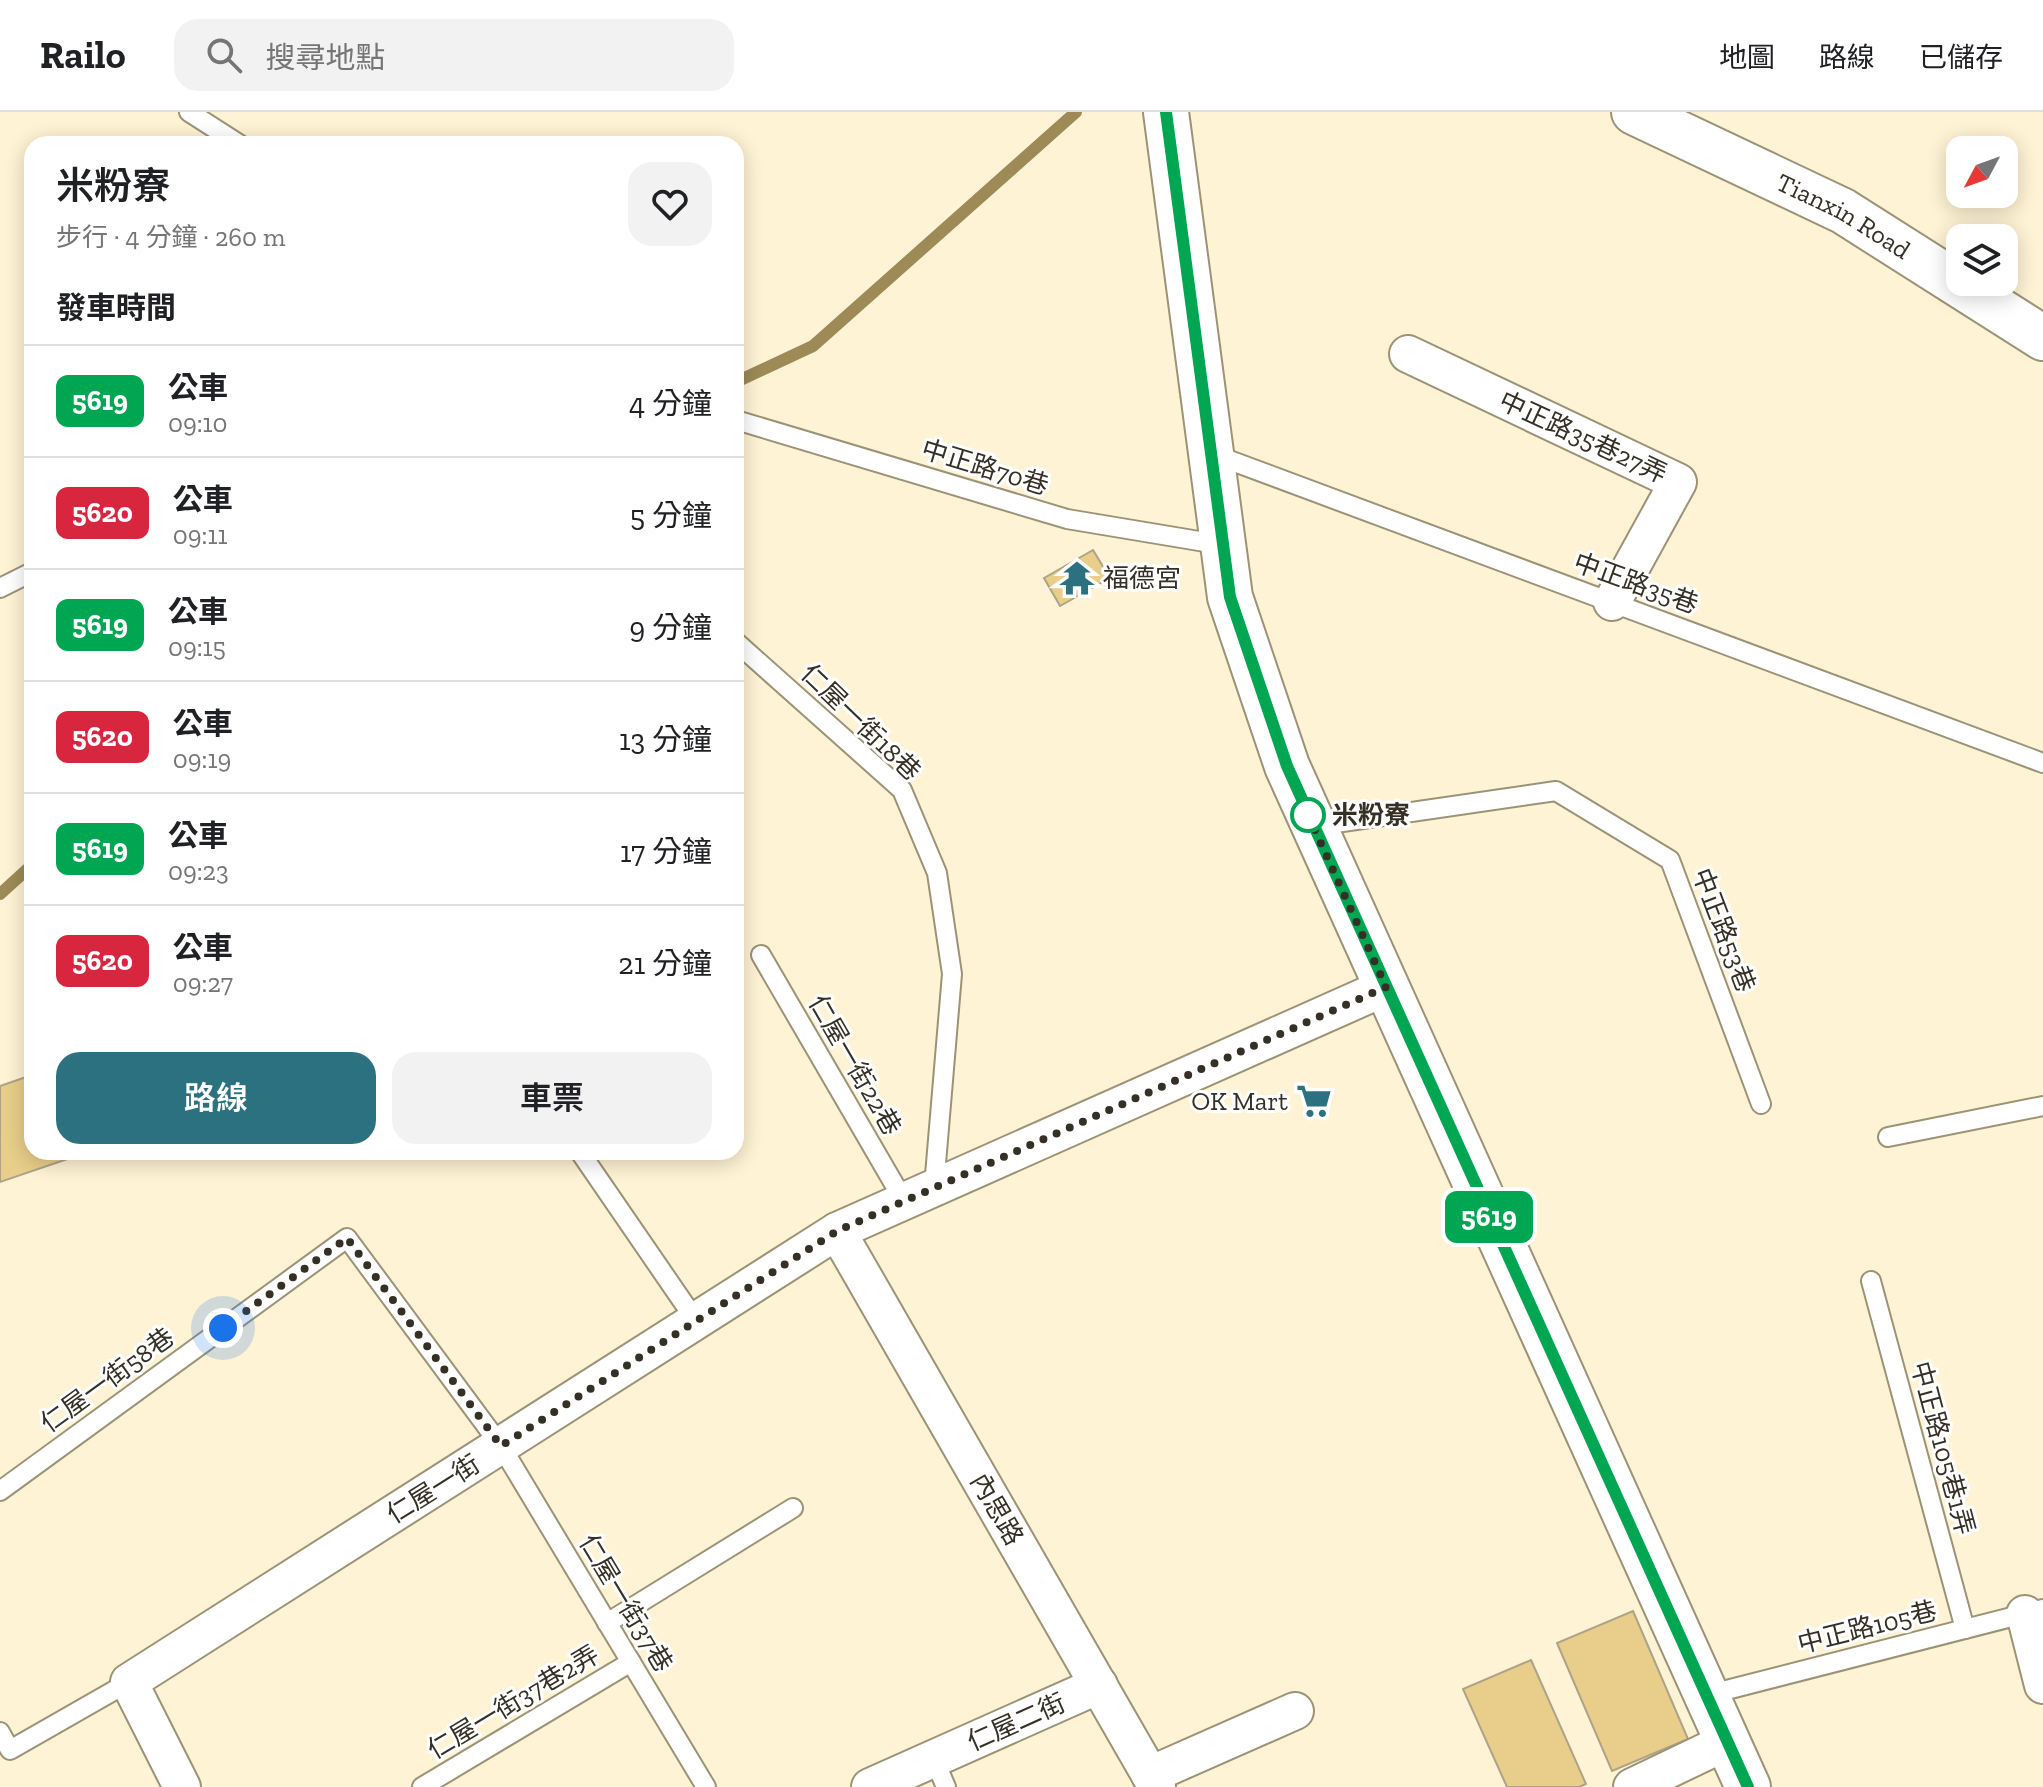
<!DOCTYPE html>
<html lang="zh-TW">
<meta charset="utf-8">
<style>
body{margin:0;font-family:"Zilla Slab","Noto Sans TC",serif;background:#f2f2f2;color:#202124;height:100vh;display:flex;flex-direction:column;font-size:30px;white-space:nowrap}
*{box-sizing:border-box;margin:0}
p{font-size:26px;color:#757577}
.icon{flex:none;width:44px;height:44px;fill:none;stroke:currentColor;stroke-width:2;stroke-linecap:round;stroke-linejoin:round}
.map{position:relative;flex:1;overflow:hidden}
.side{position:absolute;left:24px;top:24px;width:720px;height:1024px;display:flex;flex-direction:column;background:#fff;border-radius:24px;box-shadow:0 4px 20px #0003}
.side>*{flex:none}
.badge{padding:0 16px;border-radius:12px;font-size:28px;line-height:52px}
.needle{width:52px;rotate:229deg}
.buttons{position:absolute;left:1946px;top:24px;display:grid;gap:16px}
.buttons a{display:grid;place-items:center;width:72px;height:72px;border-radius:16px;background:#fff;box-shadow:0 4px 20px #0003;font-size:40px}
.you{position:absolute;width:40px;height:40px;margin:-20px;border:6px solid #fff;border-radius:50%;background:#1a73e8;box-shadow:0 0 0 12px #1a73e833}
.map>.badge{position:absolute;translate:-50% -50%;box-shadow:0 0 0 4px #fff}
h2{padding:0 32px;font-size:30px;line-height:72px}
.round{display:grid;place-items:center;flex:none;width:84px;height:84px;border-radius:24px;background:#f2f2f2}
.head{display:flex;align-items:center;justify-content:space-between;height:136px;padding:0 32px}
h1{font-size:38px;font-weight:600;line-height:60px}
.primary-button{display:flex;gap:16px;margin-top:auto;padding:16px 32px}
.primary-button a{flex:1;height:92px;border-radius:24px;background:#2c7180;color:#fff;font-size:32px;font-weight:600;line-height:92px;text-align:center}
.primary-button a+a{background:#f2f2f2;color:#202124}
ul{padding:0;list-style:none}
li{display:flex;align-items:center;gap:24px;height:112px;padding:0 32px;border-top:2px solid #e0e0e0}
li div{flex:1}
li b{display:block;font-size:30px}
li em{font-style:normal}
li .badge{min-width:88px;font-weight:700;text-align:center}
header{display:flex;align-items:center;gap:48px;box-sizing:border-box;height:112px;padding:0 40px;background:#fff;border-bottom:2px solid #e0e0e0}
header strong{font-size:38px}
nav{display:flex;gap:44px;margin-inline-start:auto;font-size:28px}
.search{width:560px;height:72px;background:#f2f2f2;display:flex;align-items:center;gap:20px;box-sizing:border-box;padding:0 28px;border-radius:24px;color:#757577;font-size:30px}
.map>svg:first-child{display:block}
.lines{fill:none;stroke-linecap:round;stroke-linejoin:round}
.stream{stroke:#9d8a57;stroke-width:12}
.building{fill:#e8ce8a;stroke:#aea387;stroke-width:2}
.service-casing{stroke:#9c9276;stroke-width:22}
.minor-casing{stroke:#9c9276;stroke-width:40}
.tertiary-casing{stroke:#9c9276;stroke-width:48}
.secondary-casing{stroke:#9c9276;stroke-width:48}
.service{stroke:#fff;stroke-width:18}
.minor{stroke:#fff;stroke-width:36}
.tertiary{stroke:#fff;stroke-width:44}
.secondary{stroke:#fff;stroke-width:44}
.line-casing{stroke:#fff;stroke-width:18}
.line{stroke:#00a651;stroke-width:12}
.walk{stroke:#353025;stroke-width:8;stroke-dasharray:0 14.4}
.stop-dot{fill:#fff;stroke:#00a651;stroke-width:4}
.labels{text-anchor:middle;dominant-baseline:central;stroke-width:6;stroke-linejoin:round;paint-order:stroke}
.street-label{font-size:26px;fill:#353025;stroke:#fff}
.poi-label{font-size:26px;fill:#353025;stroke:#fff;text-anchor:start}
.stop-label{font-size:26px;font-weight:bold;fill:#353025;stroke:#fff;text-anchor:start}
</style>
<header>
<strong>Railo</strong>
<div class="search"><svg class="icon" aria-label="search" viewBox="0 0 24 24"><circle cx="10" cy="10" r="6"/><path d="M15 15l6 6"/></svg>搜尋地點</div>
<nav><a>地圖</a><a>路線</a><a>已儲存</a></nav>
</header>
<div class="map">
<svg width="2043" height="1675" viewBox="0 0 2043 1675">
<rect width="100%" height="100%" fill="#fff3d5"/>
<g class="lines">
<g class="stream">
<polyline points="736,270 813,234 1076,0"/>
<polyline points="0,782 32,753"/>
</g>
</g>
<g class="building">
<polygon points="1093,438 1110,466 1060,494 1044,466"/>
<polygon points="32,963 32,1040 88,1040 0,1070 0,974"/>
<polygon points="1633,1499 1688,1627 1612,1659 1557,1531"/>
<polygon points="1531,1548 1586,1672 1579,1675 1507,1675 1463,1577"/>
</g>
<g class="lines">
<g class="service-casing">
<g id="service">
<polyline points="189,0 239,32"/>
<polyline points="736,308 1067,407 1223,433"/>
<polyline points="1213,342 2043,651"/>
<polyline points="0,476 32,460"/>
<polyline points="736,530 902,678 937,761 952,862 934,1075"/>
<polyline points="1315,714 1556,679 1670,748 1761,992"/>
<polyline points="761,843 904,1089"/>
<polyline points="1888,1025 2043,994"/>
<polyline points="580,1040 696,1209"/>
<polyline points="1871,1169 1965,1517"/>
<polyline points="0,1379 347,1126 501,1334 706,1675"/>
<polyline points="607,1511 793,1396"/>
<polyline points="1707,1583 2043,1497"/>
<polyline points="0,1620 10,1638 129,1570"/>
<polyline points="934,1647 946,1675"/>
<polyline points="422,1675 631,1550"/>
</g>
</g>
<g class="minor-casing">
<g id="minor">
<polyline points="1408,242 1678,370 1612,490"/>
<polyline points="837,1119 1157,1675"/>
<polyline points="2025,1502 2043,1573"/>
<polyline points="1150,1663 1295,1599"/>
<polyline points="182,1675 129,1570 837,1119 1386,875"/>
<polyline points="870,1675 1099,1573"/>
<polyline points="1632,1675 1726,1630"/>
</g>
</g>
<g class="tertiary-casing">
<polyline id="tertiary" points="1166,0 1230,485 1287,654 1748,1675"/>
</g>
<g class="secondary-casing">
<g id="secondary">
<path id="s1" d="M 1634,0 L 1843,99 L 2043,226"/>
</g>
</g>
<use href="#service" class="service"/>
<use href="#minor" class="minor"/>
<use href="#tertiary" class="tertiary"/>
<use href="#secondary" class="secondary"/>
</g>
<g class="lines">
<g class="line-casing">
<polyline id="line" points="1166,0 1230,485 1287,654 1748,1675"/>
</g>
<use href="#line" class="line"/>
<polyline class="walk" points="223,1216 347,1126 501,1334 837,1119 1386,875 1304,694 1308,703"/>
</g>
<defs>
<g id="temple-bare" transform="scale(2.76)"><path d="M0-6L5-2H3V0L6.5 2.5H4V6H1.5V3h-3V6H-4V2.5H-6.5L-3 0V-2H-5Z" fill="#2c7180" stroke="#fff" stroke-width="2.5" paint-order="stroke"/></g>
<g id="supermarket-bare" transform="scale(2.76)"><path d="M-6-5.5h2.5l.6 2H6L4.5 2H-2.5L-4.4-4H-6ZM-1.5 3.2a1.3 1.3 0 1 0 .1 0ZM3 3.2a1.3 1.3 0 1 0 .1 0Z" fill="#2c7180" stroke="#fff" stroke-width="2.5" paint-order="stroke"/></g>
</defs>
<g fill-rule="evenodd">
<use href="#temple-bare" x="1077" y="466"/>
<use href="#supermarket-bare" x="1314" y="989"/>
</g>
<circle class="stop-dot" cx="1308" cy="703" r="16"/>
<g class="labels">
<g class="street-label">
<text stroke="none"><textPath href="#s1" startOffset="234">Tianxin Road</textPath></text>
<text transform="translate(1583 325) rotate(25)">中正路35巷27弄</text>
<text transform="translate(985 355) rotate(17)">中正路70巷</text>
<text transform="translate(1636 471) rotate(20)">中正路35巷</text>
<text transform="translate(861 610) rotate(44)">仁屋一街18巷</text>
<text transform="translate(1724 818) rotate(69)">中正路53巷</text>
<text transform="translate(855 953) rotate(60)">仁屋一街22巷</text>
<text transform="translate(107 1268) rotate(-36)">仁屋一街58巷</text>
<text transform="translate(1943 1336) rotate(75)">中正路105巷1弄</text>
<text transform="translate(433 1377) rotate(-32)">仁屋一街</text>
<text transform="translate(997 1397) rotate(60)">內思路</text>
<text transform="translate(626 1491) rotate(59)">仁屋一街37巷</text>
<text transform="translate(1867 1515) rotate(-14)">中正路105巷</text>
<text transform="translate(513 1590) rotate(-31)">仁屋一街37巷2弄</text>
<text transform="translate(1016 1610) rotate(-24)">仁屋二街</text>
</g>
<g class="poi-label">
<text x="1103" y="466">福德宮</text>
<text x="1288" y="989" text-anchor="end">OK Mart</text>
</g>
<g class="stop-label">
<text x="1332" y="703">米粉寮</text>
</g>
</g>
</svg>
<div class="buttons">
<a><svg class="needle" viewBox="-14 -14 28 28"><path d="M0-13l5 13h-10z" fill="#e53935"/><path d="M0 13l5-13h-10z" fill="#757577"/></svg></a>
<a><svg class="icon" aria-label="layers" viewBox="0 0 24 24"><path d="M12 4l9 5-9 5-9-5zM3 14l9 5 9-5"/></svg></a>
</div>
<div class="you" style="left:223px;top:1216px"></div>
<b class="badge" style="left:1489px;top:1105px;background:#00a651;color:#fff">5619</b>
<section class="side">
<div class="head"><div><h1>米粉寮</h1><p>步行 · 4 分鐘 · 260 m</p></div><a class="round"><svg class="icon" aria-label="heart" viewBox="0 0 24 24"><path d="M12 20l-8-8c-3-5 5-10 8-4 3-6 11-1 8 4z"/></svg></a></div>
<h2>發車時間</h2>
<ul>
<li><span class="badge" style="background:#00a651;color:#fff">5619</span><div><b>公車</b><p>09:10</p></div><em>4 分鐘</em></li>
<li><span class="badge" style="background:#d7263d;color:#fff">5620</span><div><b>公車</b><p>09:11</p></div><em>5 分鐘</em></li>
<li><span class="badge" style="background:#00a651;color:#fff">5619</span><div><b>公車</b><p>09:15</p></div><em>9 分鐘</em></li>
<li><span class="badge" style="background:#d7263d;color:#fff">5620</span><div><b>公車</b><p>09:19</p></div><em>13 分鐘</em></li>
<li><span class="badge" style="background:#00a651;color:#fff">5619</span><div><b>公車</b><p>09:23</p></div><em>17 分鐘</em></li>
<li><span class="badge" style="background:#d7263d;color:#fff">5620</span><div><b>公車</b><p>09:27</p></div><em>21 分鐘</em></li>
</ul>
<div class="primary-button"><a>路線</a><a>車票</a></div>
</section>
</div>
